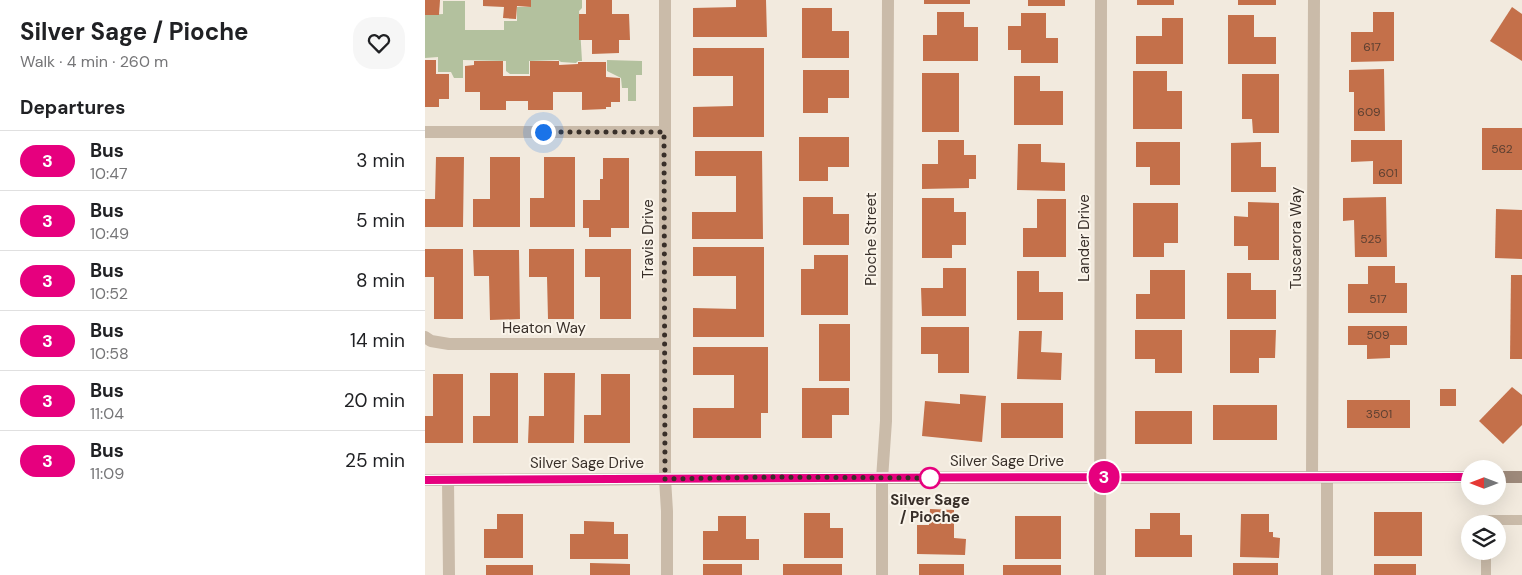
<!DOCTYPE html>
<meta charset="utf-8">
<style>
body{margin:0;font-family:"DM Sans",sans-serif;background:#f6f6f6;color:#202124;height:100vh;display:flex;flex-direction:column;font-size:19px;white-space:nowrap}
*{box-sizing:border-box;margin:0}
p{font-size:16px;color:#757577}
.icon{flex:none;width:28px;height:28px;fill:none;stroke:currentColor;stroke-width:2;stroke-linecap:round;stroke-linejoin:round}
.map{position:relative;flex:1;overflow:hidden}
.panel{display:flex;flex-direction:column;background:#fff;width:425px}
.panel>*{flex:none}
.badge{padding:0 10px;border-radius:16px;font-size:18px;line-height:32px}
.needle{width:32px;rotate:270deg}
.buttons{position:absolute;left:1036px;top:460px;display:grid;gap:10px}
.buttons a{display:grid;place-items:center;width:45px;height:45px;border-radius:50%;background:#fff;box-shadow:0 5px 20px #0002;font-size:25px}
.you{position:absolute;width:25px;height:25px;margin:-12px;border:4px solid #fff;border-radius:50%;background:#1a73e8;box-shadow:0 0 0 8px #1a73e833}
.map>.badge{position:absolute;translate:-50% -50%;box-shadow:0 0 0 2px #fff}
h2{padding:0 20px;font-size:19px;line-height:45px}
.round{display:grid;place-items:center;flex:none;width:52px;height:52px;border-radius:20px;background:#f6f6f6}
.overview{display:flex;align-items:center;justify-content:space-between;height:85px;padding:0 20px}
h1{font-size:24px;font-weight:700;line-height:38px}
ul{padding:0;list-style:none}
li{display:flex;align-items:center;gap:15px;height:60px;padding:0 20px;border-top:1px solid #e0e0e0}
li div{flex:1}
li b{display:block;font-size:19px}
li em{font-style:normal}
li .badge{min-width:55px;font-weight:700;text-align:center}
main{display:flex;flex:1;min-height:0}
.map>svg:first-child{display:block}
.green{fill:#b3c19e}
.building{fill:#c4704a}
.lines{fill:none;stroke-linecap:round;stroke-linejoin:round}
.lane{stroke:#cabba9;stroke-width:10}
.street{stroke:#cabba9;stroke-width:12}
.secondary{stroke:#9e8a7b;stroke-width:12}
.line-casing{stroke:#fff;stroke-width:11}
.line{stroke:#e6007e;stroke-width:8}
.walk{stroke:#382f29;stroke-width:5;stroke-dasharray:0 9}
.stop-dot{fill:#fff;stroke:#e6007e;stroke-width:2.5}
.labels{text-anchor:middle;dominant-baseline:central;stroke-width:4;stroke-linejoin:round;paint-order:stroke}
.number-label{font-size:12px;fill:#5b3f31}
.street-label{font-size:15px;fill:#382f29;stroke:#faf4ea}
.stop-label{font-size:15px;font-weight:bold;fill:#382f29;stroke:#faf4ea}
</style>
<main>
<section class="panel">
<div class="overview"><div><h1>Silver Sage / Pioche</h1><p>Walk · 4 min · 260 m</p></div><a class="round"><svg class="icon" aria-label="heart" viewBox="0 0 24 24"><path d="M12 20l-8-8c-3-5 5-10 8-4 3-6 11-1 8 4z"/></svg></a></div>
<h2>Departures</h2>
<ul>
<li><span class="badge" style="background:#e6007e;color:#fff">3</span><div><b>Bus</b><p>10:47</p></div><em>3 min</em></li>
<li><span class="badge" style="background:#e6007e;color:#fff">3</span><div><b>Bus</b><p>10:49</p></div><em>5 min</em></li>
<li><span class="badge" style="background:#e6007e;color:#fff">3</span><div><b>Bus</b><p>10:52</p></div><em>8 min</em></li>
<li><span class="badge" style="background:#e6007e;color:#fff">3</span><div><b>Bus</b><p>10:58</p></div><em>14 min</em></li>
<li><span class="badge" style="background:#e6007e;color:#fff">3</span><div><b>Bus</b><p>11:04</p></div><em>20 min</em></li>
<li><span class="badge" style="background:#e6007e;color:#fff">3</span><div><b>Bus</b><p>11:09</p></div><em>25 min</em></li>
</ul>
</section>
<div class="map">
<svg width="1097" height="575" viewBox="0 0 1097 575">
<rect width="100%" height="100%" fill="#f2eade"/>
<g class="green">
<polygon points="106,0 157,0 157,8 154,11 157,61 153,61 151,63 136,62 133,60 104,61 104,74 85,74 81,71 81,61 38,60 38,78 29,78 26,72 13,72 13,57 0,58 0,15 18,14 18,1 40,1 40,30 79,30 79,21 92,21 92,7 106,7"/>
<polygon points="182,60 217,61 217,75 211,75 211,101 203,101 203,88 197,88 196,78 182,71"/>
</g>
<g class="building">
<polygon points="0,0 15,0 14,15 0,15"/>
<polygon points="58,0 106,0 106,7 92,6 91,19 78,18 79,7 58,6"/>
<polygon points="161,0 187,0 187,14 204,14 205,40 194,40 194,53 167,54 167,40 154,40 154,14 161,14"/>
<polygon points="311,0 341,0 342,37 268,37 268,8 311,7"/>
<rect x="499" y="0" width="46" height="4"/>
<rect x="603" y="0" width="37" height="6"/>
<rect x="712" y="0" width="37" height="5"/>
<rect x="813" y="0" width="38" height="5"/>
<polygon points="1087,7 1097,14 1097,61 1065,41"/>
<polygon points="377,8 407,8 407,31 424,31 424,58 377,58"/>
<polygon points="512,12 539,12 539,27 553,27 553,61 498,61 498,35 512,35"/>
<polygon points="948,12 969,12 969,61 926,62 926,32 948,32"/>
<polygon points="596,13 621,13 621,38 633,38 633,63 596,63 596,50 583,50 583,26 596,26"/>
<polygon points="803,15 829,15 829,37 851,37 851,64 803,64"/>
<polygon points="737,18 758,18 758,64 711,64 711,36 737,36"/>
<polygon points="268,48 339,48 339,137 268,137 268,107 308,106 308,76 268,76"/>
<polygon points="0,60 11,60 11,74 24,74 24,99 14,99 14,107 0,107"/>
<polygon points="49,61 78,61 78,76 105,76 105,61 134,61 134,65 153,64 153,62 181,62 181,77 195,78 195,102 186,102 186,107 181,107 181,109 157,110 157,92 128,92 128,110 103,110 103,101 81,101 81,110 55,110 55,92 40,92 40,66 49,65"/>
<polygon points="959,69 960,131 929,131 929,92 924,92 924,70"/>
<polygon points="378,70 424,70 424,98 403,98 403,113 378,113"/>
<polygon points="708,71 742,71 742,91 757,91 757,129 708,129"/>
<rect x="497" y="73" width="37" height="59"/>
<polygon points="817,74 854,74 854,133 828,133 827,119 817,119"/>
<polygon points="589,76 615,76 615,91 638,91 638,125 589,125"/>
<rect x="1057" y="128" width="40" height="42"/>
<polygon points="374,137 424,137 424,167 403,167 403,181 374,181"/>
<polygon points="513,140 539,140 539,155 551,155 551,179 544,179 544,188 497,189 497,164 513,164"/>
<polygon points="926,140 977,140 977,184 948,184 948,161 926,162"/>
<polygon points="711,142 755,142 755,185 725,185 725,167 711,167"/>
<polygon points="836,142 836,167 851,167 851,192 806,192 806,143"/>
<polygon points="593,144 616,144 616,162 640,163 640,191 592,190"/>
<polygon points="270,151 337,151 338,239 267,239 267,212 311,212 311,176 270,176"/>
<polygon points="11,157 39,157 38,227 0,227 0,199 10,199"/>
<polygon points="65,157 95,157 95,227 48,227 48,199 65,199"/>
<polygon points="119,157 150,157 150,227 105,227 105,198 119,198"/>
<polygon points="178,158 204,158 204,228 186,228 186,237 164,237 164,228 158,228 158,200 175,200 175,179 178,179"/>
<polygon points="378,197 408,197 408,214 424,214 424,245 378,245"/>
<polygon points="961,197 962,257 930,257 929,220 918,221 918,198"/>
<polygon points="497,198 529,198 529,212 541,212 541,245 527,245 527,258 497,258"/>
<polygon points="612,199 641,199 641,257 598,257 598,228 612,228"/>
<polygon points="823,202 854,203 854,260 823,260 823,246 809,246 809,216 823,217"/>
<polygon points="708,203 753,203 753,243 739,243 739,257 708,257"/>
<polygon points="1071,209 1097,210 1097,259 1070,258"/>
<polygon points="268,247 339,247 339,337 268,337 268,308 311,309 311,276 268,276"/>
<polygon points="0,249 38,249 38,319 9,319 9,277 0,277"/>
<polygon points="104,249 149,249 149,319 123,319 122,277 104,277"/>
<polygon points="160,249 206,249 206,319 175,319 175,277 160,277"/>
<polygon points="48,250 94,250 95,319 65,320 64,276 49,276"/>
<polygon points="389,255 423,255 423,315 376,315 376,269 389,269"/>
<polygon points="943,266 970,266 970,283 982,283 982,313 923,313 923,284 943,284"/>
<polygon points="518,268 541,268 541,316 497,316 496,288 518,288"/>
<polygon points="725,270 760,270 760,319 711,319 711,294 725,294"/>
<polygon points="592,271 614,271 614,292 638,292 638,320 592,320"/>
<polygon points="802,273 826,273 826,290 851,290 851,319 802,319"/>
<polygon points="1086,275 1097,275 1097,359 1085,359"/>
<rect x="394" y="324" width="31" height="57"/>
<polygon points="923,326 982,326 982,345 965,345 965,358 942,359 942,345 923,345"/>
<polygon points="496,327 544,327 544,373 513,373 513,354 496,354"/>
<polygon points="710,330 757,330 757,373 730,373 730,359 710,359"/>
<polygon points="805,330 851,330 850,358 834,358 834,373 805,373"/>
<polygon points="594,331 617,331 616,352 637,353 636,380 592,379"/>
<polygon points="268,347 343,347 343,413 336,413 336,438 268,438 268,408 309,408 309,375 268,375"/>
<polygon points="65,373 93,373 93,443 48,443 48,416 65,416"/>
<polygon points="119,373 150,373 149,443 103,443 104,416 119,416"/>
<polygon points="8,374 38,374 38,443 0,443 0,416 8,416"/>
<polygon points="176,374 205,374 205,443 159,443 159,415 176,415"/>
<polygon points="1087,387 1097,395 1097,425 1078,444 1054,421"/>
<polygon points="377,388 424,388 424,415 407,415 407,438 377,438"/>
<rect x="1015" y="389" width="16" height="17"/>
<polygon points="535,394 561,396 557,442 497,436 500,401 535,404"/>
<rect x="922" y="400" width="63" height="28"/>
<rect x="576" y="403" width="62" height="35"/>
<rect x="788" y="405" width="64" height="35"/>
<rect x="710" y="411" width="57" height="33"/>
<polygon points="505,509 529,510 529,538 541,539 540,555 492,554 492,525 504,525"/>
<rect x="949" y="512" width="48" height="44"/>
<polygon points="379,513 405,513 405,528 418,528 418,558 379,558"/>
<polygon points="725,513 755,513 755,535 767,535 767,557 710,557 710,529 725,529"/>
<polygon points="72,514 98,514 98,558 59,558 59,529 72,529"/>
<polygon points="816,514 844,514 844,532 848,532 848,537 855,538 854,558 815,557"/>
<polygon points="293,516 321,516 321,539 334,539 334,560 278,560 278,531 293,531"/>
<rect x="590" y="516" width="46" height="43"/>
<polygon points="159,521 189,522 189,534 203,534 203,559 145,559 145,534 159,534"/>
<polygon points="165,563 205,564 205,575 165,575"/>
<rect x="808" y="563" width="45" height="12"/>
<rect x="278" y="564" width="39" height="11"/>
<rect x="358" y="564" width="59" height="11"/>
<rect x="494" y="564" width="45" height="11"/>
<rect x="949" y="564" width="42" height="11"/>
<rect x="61" y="565" width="47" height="10"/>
<rect x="578" y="565" width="58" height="10"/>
</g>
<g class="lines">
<g class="lane">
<polyline points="1062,524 1064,520 1097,520"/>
<polyline points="1061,575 1061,551"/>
</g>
<g class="street">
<polyline points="240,0 240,479 242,511 242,575"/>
<polyline points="0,132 239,132"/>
<polyline points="0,337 6,341 24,344 240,344"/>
<polyline points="887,477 889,0"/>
<polyline points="902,477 902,575"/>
<polyline points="23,480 24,575"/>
<polyline points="457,575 457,479 461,421 463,0"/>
<polyline points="675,575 676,0"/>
</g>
<g class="secondary">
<polyline points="1072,477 1097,477"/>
<path d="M 0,480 C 348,478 697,477 1045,477"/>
</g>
</g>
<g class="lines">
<g class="line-casing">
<path id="line" d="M 0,480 C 348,477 697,477 1045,477"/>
</g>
<use href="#line" class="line"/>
<polyline class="walk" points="118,132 239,132 240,479 346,477 505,478"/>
</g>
<circle class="stop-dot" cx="505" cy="478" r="10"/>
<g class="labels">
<g class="number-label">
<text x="947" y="47">617</text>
<text x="944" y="112">609</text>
<text x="1077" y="149">562</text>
<text x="963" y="173">601</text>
<text x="946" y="239">525</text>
<text x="953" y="299">517</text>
<text x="953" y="335">509</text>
<text x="954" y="414">3501</text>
</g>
<g class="street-label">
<text transform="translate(659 238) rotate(-90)">Lander Drive</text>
<text transform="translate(871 238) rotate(-90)">Tuscarora Way</text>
<text transform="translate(223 239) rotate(-90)">Travis Drive</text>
<text transform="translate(446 239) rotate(-90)">Pioche Street</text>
<text x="119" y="328">Heaton Way</text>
<text x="582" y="461">Silver Sage Drive</text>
<text x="162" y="463">Silver Sage Drive</text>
</g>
<g class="stop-label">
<text x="505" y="500">Silver Sage<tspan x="505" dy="17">/ Pioche</tspan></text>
</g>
</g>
</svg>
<div class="buttons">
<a><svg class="needle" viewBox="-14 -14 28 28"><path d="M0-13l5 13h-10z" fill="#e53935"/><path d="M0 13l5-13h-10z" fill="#757577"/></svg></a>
<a><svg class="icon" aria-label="layers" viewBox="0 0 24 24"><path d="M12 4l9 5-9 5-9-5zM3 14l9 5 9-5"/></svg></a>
</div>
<div class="you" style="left:118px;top:132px"></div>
<b class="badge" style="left:679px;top:477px;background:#e6007e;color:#fff">3</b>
</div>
</main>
